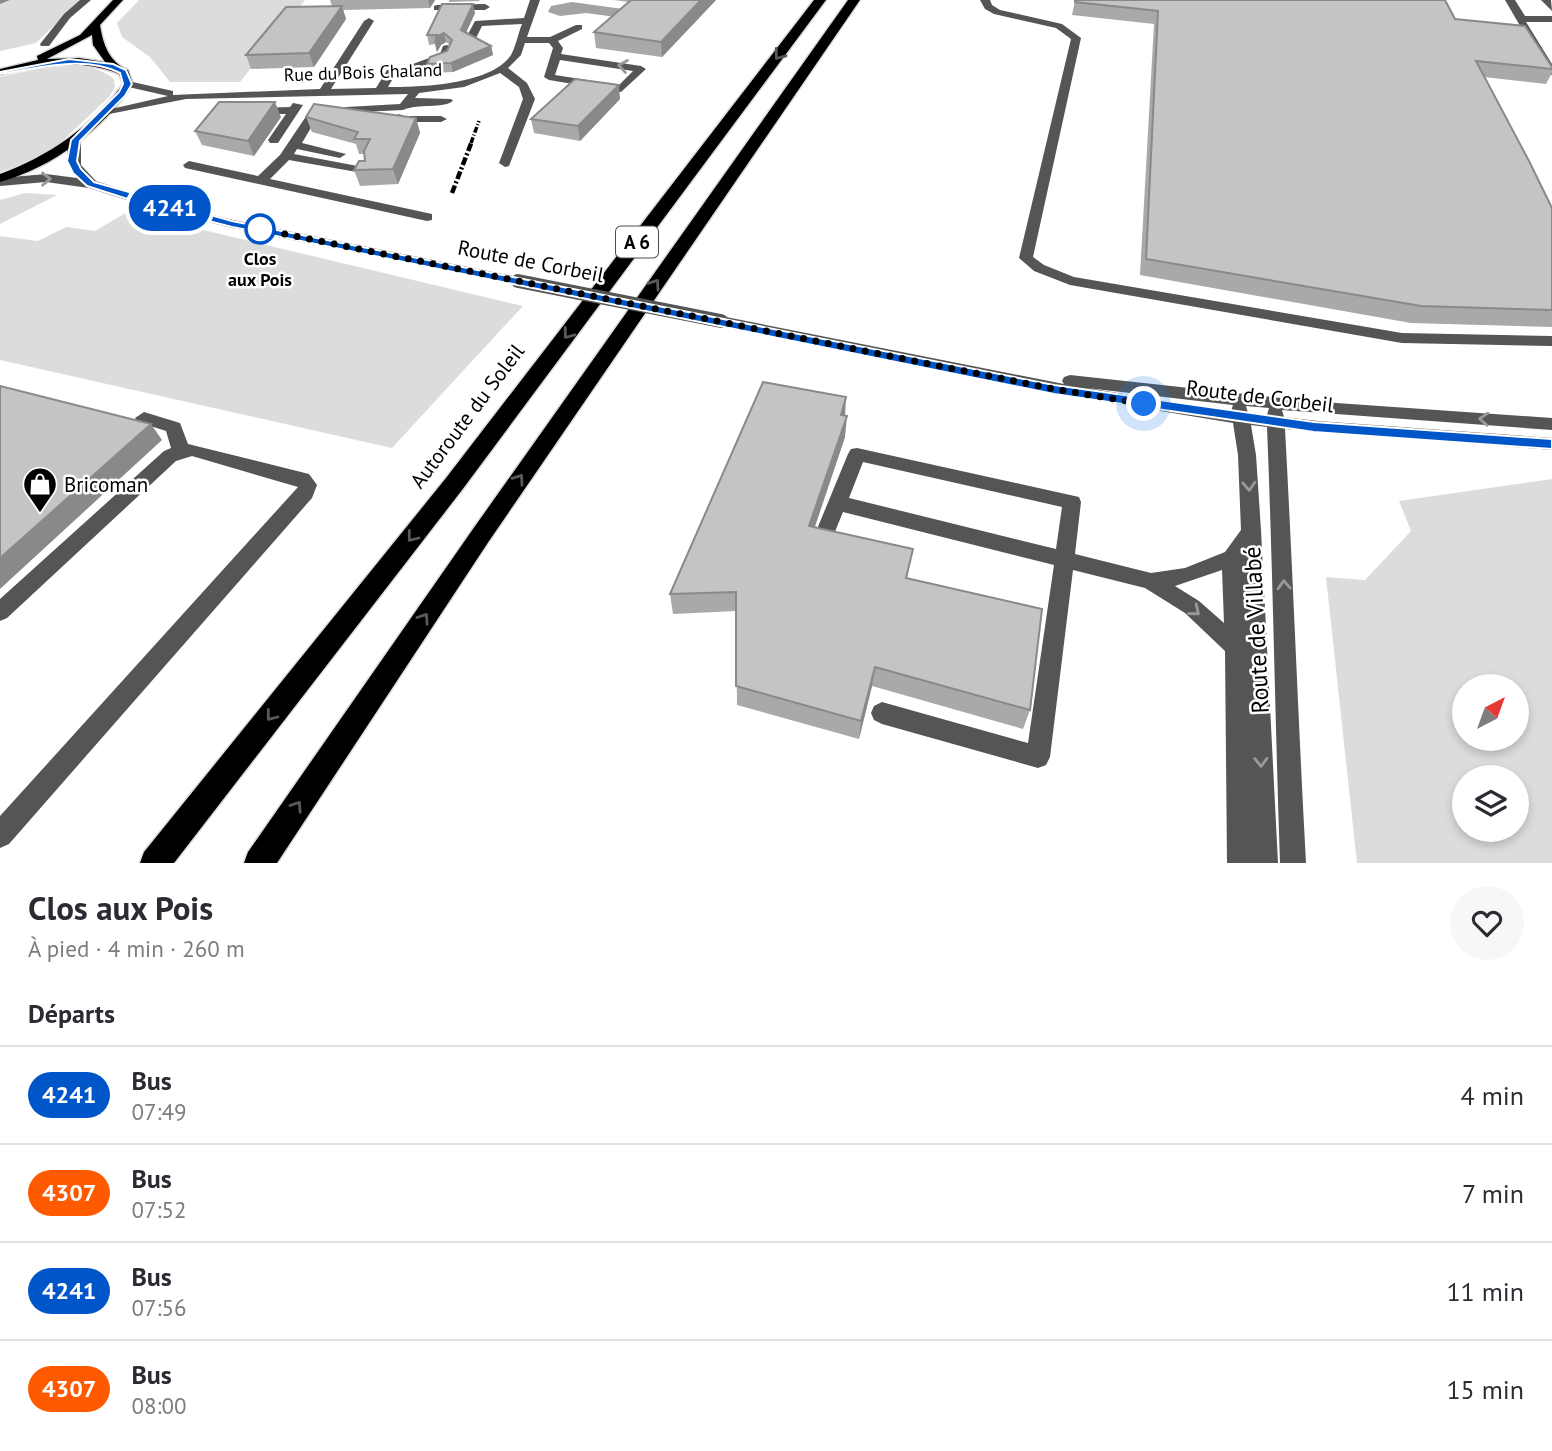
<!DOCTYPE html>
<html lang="fr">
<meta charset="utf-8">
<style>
body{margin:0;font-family:"PT Sans",sans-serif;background:#f7f7f7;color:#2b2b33;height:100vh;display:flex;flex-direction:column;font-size:26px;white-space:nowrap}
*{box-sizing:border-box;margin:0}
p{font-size:23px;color:#7c7c81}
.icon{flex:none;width:38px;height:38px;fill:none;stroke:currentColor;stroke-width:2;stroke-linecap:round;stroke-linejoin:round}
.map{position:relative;height:863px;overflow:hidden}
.panel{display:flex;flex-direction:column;background:#fff;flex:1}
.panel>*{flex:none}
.badge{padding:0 14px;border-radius:23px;font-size:24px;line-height:46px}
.needle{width:46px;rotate:41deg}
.fabs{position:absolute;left:1452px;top:674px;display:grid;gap:14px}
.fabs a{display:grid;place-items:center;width:77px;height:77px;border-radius:50%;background:#fff;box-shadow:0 4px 10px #0003;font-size:35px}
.you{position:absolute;width:35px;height:35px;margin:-18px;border:5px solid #fff;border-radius:50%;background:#1a73e8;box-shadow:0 0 0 10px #1a73e833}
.map>.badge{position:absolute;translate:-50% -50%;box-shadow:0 0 0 4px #fff}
h2{padding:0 28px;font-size:26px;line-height:63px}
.round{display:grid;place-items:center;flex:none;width:74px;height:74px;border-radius:37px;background:#f7f7f7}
.head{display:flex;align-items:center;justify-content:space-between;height:119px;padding:0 28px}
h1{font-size:33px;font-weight:700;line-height:52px}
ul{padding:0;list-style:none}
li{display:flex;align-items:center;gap:21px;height:98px;padding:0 28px;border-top:2px solid #e1e1e2}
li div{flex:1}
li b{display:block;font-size:26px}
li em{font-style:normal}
li .badge{min-width:77px;font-weight:700;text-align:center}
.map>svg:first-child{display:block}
.green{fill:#dcdcdc;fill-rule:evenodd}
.water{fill:#a3a3a3}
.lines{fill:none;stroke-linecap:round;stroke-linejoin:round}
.major-casing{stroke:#dbdbdb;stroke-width:3}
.highway-casing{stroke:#dbdbdb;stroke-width:3}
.minor{fill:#555;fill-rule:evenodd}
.major{fill:#000;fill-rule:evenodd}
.highway{fill:#000;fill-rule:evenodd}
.rail-far1{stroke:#000;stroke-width:3.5;stroke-dasharray:6 2 1 2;stroke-linecap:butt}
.rail{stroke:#000;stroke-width:4.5;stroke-dasharray:8 2.5 2 2.5;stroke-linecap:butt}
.minor-bridge{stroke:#555;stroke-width:14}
.wall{fill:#a9a9a9}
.shaded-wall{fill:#898989}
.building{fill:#c4c4c4;stroke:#898989;stroke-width:2}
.oneway{stroke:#595959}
.oneway2{stroke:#999}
.line{fill:#0055c8;stroke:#fff;stroke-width:2}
.walk{stroke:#000;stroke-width:7;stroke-dasharray:0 12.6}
.stop-dot{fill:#fff;stroke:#0055c8;stroke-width:3.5}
.labels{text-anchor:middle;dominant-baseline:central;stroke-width:5;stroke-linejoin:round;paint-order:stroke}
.far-street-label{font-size:18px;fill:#000;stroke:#fff}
.far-stop-label{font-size:18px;font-weight:bold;fill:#000;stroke:#fff}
.shield{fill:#fff;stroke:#4c4c4c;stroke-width:2}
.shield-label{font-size:19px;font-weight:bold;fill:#000}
.street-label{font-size:21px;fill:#000;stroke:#fff}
.poi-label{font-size:21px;fill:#000;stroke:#fff;text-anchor:start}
.near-street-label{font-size:24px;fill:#000;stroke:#fff}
</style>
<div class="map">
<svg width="1552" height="863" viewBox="0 0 1552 863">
<rect width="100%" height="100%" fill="#fff"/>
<g class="green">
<polygon points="5,0 81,0 36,43 0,51 0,4"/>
<polygon points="139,0 305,0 240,82 170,82 150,57 122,37 117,23"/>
<path d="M 67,66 C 84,66 99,67 114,79 L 115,87 L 109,97 L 57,146 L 34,160 L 0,172 L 0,77 L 42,68 Z"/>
<polygon points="25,193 57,195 0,224 0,200"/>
<polygon points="127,212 523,306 392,448 0,360 0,236 38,241 66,227 95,231"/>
<path d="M 1552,479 L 1552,863 L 1357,863 L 1326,577 L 1365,580 L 1411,531 L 1399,501 ZM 1465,686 L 1517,686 L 1517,738 L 1465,738 ZM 1465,777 L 1517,777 L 1517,830 L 1465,830 Z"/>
</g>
<polygon class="water" points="572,2 623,9 616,17 586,13 560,16 548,12 551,6"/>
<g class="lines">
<g class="major-casing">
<path id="major" d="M 113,0 L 123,0 L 100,25 C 103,44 109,62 128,70 L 133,84 C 104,129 52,168 0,182 L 0,174 C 47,157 93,126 123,84 L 119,74 C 80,58 40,65 0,75 L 0,69 L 38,60 L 37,56 L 80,35 ZM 92,35 L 93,45 L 105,62 L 79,58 L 47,59 Z"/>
</g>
<g class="highway-casing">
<g id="highway">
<polygon points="814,0 826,0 462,490 174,863 140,863 144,852 446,478"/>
<polygon points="848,0 860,0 489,541 277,863 244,863 248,852 473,529"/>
</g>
</g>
<g class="minor">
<polygon points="80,0 91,0 70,18 49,46 41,46 40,44 64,14"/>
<path d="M 530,0 L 540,0 L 527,37 L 550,37 L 576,25 L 582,25 L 582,29 L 558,41 L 563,48 L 561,54 L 641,66 L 646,69 L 621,92 L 549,80 L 544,77 L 553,48 L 549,43 L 525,43 L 521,55 L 508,68 L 527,83 L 535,99 L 509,166 L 505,167 L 499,163 L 523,99 L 519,87 L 500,73 L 464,87 L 419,93 L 415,98 L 451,99 L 453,101 C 442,109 419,103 403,110 L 319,114 L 302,143 L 346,154 L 340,158 L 297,149 L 294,154 L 368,168 L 368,174 L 289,160 L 270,179 L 432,214 L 432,220 L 427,221 L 185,168 L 183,165 L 189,161 L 258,176 L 280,155 L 311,109 L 400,104 L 408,94 L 186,99 L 104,115 L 98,112 L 168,96 L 124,86 L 124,82 L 128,81 L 173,91 L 173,95 L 320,89 L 364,21 L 369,18 L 374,21 L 331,89 L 376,88 L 387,70 L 402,68 L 440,54 L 443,46 L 447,45 L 452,48 L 448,58 L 408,73 L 395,75 L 388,87 C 419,87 491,85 511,55 C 516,46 518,34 522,24 L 482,26 L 476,38 L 472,39 L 467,36 L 475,21 L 524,18 ZM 560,60 L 633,71 L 619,85 L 555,75 Z"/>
<polygon points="980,0 990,0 992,5 1000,10 1062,24 1081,38 1033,257 1044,265 1074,277 1402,333 1552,336 1552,346 1402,343 1070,285 1034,271 1019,258 1071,39 1056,28 994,14 985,9"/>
<polygon points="1505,0 1515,0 1525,16 1552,16 1552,22 1526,22 1552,64 1552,75 1547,72"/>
<polygon points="1541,0 1551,0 1552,11"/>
<polygon points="437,5 485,4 490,7 485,10 434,10 434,6"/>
<polygon points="293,103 303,105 278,143 270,143 268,140 286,114 255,114 249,111 255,108 290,107"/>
<polygon points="399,114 404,116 441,116 447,119 441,122 393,122 393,117"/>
<path d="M 75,136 L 81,140 L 81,165 L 96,181 L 155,200 L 233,220 L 518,277 L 525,281 L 518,285 L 232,228 L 145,206 L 89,188 L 46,182 L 0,186 L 0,178 L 46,174 L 77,178 C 67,166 66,156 69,140 Z"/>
<path d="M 721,316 L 1064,384 L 1062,381 L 1064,377 L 1070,375 L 1308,401 L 1552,418 L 1552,430 L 1282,410 L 1284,417 L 1318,421 L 1552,438 L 1552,450 L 1285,429 C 1293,574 1298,718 1306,863 L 1280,863 C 1275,718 1273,573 1267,427 L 1251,425 L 1256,455 L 1261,530 L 1278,863 L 1227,863 L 1225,651 L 1185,613 L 1145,588 L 1073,570 L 1050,757 L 1046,765 L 1038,768 L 882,724 L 874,720 L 871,713 L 874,706 L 882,702 L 1028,743 L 1054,565 L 843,512 L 832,539 L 825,542 L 818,539 L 815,534 L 848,454 L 851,449 L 857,448 L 1079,497 L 1081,502 L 1075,554 L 1151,573 L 1185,568 L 1225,552 L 1241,530 L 1238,455 L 1233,423 L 1045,392 L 716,324 L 713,321 L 716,318 ZM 1087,388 L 1233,405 L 1231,411 ZM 1246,406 L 1269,408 L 1267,415 L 1248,413 ZM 863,462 L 1062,507 L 1056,549 L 849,498 ZM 1222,570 L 1224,623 L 1199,601 L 1175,586 Z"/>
<polygon points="144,412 180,423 188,444 309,474 317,485 312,498 9,844 0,848 0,816 298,487 192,456 176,461 7,618 0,621 0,599 164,451 171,448 166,431 138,422 135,418"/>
</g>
<use href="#major" class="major"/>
<use href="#highway" class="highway"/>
<polyline class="rail-far1" points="471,143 479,121"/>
<polyline class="rail" points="452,193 472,141"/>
<polyline class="minor-bridge" points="518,281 721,321"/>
</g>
<g class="wall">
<polygon points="330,0 435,0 430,8 343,10 346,19 314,67 251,69 246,55 332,6"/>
<polygon points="449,0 480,0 479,1 449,2"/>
<polygon points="614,0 716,0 662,57 596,48 594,32 629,2"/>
<polygon points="1075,0 1455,19 1552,67 1552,73 1546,84 1484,77 1552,208 1552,327 1411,323 1140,275 1154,24 1072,15"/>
<polygon points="475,13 466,33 491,46 493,55 453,72 430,73 427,64 447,51 450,45 446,42 441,45 437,52 435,44 429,45 427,35"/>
<polygon points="620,99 580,141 534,133 531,119"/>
<polygon points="281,117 254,156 202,145 195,131"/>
<polygon points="306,117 416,118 420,133 398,184 360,186 354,170 365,161 364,154 359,154 356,144 312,132"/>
<polygon points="845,416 845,437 815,527 913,549 907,578 1030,710 1023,729 872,686 859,739 737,705 736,611 673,614 670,594"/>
</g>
<g class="shaded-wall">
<polygon points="0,0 10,0 0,4"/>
<polygon points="428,0 435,0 430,8"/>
<polygon points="701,0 716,0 662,57 661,42"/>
<polygon points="473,4 475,13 463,39 461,30"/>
<polygon points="342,6 346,19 314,67 309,53"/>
<polygon points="444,33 446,42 441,45 437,52 435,43 438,36"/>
<polygon points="491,46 493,55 453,72 451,63"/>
<polygon points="619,85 620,99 580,141 578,126"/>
<polygon points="275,102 281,117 254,156 248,141"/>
<polygon points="416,118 420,133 398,184 393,169"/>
<polygon points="846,397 845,417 841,415"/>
<polygon points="847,416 845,437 808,546 809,526"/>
<polygon points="151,424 162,440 0,589 0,558"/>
<polygon points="875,667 872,686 859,739 861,721"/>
</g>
<g class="building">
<polygon points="631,0 701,0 661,42 594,32"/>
<polygon points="1075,0 1445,0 1455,19 1525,26 1552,67 1552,69 1476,61 1529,161 1552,208 1552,310 1421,306 1146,259 1158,11 1075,2"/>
<polygon points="442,4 473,4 461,30 491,46 451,63 427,64 430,57 447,51 452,40 444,33 438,36 435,43 437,35 427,35"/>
<polygon points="342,6 309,53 246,55 286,7"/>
<polygon points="575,79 619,85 578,126 531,119"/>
<polygon points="219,102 275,102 248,141 195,131"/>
<polygon points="314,104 416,118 393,169 354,170 359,161 365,161 364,151 370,139 354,139 358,132 306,117"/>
<polygon points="763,382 846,397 841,415 847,416 809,526 913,549 906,578 1042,609 1030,710 875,667 861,721 736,686 736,592 670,594"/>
<polygon points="0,386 151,424 0,558"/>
</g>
<defs><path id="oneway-chevron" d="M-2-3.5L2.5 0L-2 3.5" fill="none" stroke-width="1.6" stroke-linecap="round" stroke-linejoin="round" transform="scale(1.75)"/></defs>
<g class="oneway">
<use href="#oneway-chevron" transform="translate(779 55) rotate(127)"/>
<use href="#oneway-chevron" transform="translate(655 284) rotate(-55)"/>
<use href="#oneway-chevron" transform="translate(568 334) rotate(127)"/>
<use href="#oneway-chevron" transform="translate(519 479) rotate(-55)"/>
<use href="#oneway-chevron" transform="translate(412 537) rotate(128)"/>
<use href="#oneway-chevron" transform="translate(424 618) rotate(-56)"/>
<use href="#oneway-chevron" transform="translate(271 716) rotate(128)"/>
<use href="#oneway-chevron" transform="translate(297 806) rotate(-56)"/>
</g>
<g class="oneway2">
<use href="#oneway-chevron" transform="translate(623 66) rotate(-171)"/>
<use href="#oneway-chevron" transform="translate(46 179) rotate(-1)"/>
<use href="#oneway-chevron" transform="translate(1484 419) rotate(-176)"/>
<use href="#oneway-chevron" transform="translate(1249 486) rotate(87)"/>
<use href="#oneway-chevron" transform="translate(1284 585) rotate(-93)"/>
<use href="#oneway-chevron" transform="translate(1195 611) rotate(39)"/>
<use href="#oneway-chevron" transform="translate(1261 762) rotate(88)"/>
</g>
<path class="line" d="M 69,59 L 113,64 L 126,70 L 132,84 L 125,96 L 80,141 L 77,161 L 81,169 L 94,182 L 232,221 L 1054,385 L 1314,422 L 1552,439 L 1552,449 L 1314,432 L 1054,394 L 232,227 L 146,205 L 87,186 L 73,173 L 67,161 L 71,140 L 119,92 L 123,84 L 120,73 C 84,55 37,68 0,74 L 0,72 Z"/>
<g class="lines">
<polyline class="walk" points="260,229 1054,389 1144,404"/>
</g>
<defs>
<g id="shop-pin" transform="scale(1.75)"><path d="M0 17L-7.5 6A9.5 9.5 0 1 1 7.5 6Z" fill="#000" stroke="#fff"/><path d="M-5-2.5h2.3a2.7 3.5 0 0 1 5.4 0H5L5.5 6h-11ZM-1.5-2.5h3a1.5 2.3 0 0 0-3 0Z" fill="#fff"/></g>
</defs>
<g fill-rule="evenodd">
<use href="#shop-pin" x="40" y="484"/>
</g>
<circle class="stop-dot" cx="260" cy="229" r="14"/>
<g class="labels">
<g class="far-street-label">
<text transform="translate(363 72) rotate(-2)">Rue du Bois Chaland</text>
</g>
<g class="far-stop-label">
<text x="260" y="258">Clos<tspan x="260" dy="21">aux Pois</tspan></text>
</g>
<rect class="shield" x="616" y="226.5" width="42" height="31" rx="5"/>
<g class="shield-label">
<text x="637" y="242">A 6</text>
</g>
<g class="street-label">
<text transform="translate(531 261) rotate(11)">Route de Corbeil</text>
<text transform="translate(1260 396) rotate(7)">Route de Corbeil</text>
<text transform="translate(467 416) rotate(-53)">Autoroute du Soleil</text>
</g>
<g class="poi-label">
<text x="64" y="484">Bricoman</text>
</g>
<g class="near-street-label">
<text transform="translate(1256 630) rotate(-93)">Route de Villabé</text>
</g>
</g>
</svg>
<div class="fabs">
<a><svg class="needle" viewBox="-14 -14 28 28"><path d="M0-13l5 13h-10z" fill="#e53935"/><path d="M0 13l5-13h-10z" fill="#7c7c81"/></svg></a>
<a><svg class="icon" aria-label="layers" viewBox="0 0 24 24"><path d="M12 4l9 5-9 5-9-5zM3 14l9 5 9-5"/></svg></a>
</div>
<div class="you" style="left:1144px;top:404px"></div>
<b class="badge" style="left:170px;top:208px;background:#0055c8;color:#fff">4241</b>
</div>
<section class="panel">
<div class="head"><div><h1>Clos aux Pois</h1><p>À pied · 4 min · 260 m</p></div><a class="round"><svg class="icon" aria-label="heart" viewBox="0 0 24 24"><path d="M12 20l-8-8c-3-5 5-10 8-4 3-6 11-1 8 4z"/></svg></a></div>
<h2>Départs</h2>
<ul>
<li><span class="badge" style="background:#0055c8;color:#fff">4241</span><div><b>Bus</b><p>07:49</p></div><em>4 min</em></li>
<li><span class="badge" style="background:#ff5a00;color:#fff">4307</span><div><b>Bus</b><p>07:52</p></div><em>7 min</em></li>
<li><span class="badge" style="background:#0055c8;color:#fff">4241</span><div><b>Bus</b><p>07:56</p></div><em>11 min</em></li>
<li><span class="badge" style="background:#ff5a00;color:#fff">4307</span><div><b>Bus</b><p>08:00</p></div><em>15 min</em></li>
</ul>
</section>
